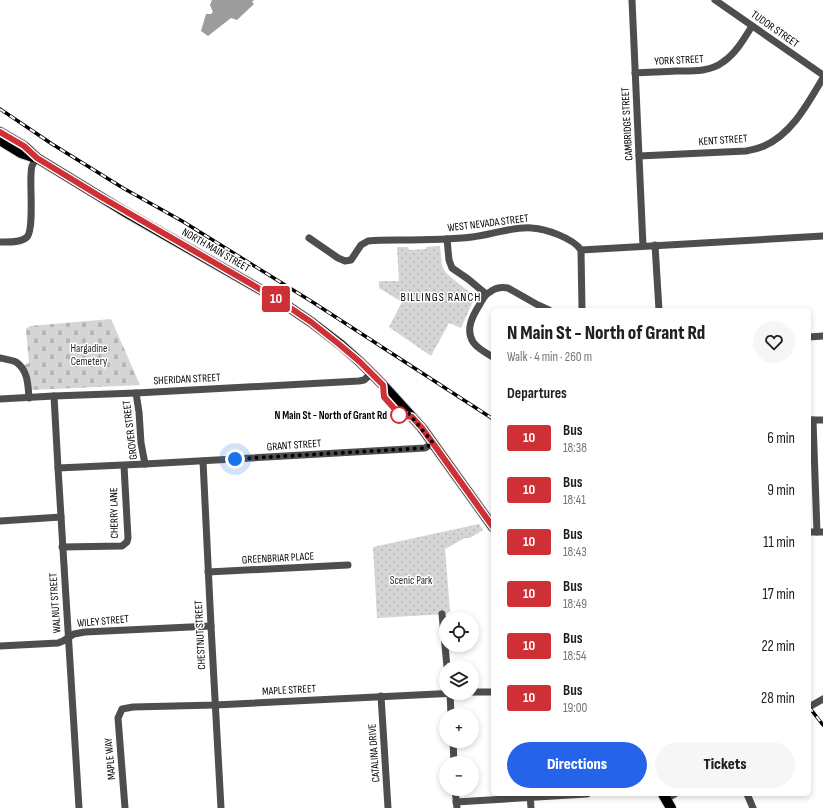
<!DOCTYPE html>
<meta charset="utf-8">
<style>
body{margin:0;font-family:"Sofia Sans Condensed",sans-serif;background:#f6f6f6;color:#202124;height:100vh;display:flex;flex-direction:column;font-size:15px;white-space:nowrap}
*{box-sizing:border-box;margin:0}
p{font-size:13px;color:#757577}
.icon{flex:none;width:22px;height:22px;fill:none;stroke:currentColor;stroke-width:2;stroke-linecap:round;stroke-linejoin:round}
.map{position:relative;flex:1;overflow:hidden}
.details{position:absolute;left:491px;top:308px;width:320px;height:488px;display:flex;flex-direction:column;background:#fff;border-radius:6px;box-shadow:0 2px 6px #0003}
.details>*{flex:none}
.badge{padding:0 8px;border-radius:3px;font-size:14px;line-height:26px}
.tools{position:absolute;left:439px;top:612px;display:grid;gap:8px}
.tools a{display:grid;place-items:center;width:40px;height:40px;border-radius:50%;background:#fff;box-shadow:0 2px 6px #0003;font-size:20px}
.you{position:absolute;width:20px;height:20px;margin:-10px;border:3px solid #fff;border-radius:50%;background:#1a73e8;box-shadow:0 0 0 6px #1a73e833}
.map>.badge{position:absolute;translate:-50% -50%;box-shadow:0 0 0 2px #fff}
h2{padding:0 16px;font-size:15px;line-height:36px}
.round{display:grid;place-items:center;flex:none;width:42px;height:42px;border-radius:21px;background:#f6f6f6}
.overview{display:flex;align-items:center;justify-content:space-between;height:68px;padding:0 16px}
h1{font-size:19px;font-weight:800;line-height:30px}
.action{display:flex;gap:8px;margin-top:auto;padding:8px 16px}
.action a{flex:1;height:46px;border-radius:24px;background:#2563eb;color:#fff;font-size:16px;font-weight:800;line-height:46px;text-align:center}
.action a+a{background:#f6f6f6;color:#202124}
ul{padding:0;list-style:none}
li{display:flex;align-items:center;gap:12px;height:52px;padding:0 16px}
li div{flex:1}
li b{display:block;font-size:15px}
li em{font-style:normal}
li .badge{min-width:44px;font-weight:700;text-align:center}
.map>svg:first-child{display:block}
.green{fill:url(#green-dots)}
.cemetery{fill:url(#cemetery-stones)}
.water{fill:#9c9c9c}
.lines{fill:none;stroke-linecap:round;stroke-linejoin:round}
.primary-casing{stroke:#dbdbdb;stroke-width:12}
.street{stroke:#4e4e4e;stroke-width:7}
.primary{stroke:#000;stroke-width:10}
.rail-casing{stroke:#000;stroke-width:3.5}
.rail{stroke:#fff;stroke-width:2;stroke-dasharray:6;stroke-linecap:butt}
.line-casing{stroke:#fff;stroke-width:9}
.line{stroke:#ce3036;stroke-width:6}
.walk{stroke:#000;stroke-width:4;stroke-dasharray:0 7.2}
.stop-dot{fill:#fff;stroke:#ce3036;stroke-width:2}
.labels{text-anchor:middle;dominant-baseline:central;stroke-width:3;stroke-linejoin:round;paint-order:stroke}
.street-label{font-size:11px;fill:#000;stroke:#fff}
.park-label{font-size:11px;fill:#2c2c2c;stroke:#fff}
.stop-label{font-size:11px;font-weight:bold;fill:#000;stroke:#fff;text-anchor:end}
.neighbourhood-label{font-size:12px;letter-spacing:1px;fill:#000;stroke:#fff}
</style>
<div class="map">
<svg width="823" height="808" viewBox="0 0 823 808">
<defs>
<pattern id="green-dots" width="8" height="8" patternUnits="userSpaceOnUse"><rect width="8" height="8" fill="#d5d5d5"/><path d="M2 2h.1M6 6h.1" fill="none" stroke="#b5b5b5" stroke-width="1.8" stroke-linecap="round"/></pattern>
<pattern id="cemetery-stones" width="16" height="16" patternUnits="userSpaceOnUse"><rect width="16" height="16" fill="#d5d5d5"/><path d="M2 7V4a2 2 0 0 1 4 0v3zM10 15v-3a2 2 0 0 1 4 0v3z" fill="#b5b5b5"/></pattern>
</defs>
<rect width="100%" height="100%" fill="#fff"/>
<g class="green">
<polygon points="440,246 442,266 446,273 475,297 461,328 449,323 431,356 389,327 402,302 379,288 379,281 399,281 397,247 408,247 409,250 426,249 426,247"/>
<polygon points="479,524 483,530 470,538 465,538 445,549 450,611 446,614 377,618 373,547"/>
</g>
<polygon class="cemetery" points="111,319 140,385 31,390 24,365 29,363 26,329 30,326"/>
<polygon class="water" points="212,0 254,0 252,2 254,4 237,20 231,18 208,36 201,31 206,14 211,14 213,12 210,5"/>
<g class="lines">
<g class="primary-casing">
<g id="primary">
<polyline points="0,132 24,146 37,158 127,213 277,299 311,322 341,345 360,362 383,385 422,428 493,527"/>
<polyline points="0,140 21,153 33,157"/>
<polyline points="663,794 671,808"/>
</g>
</g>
<g class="street">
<polyline points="632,0 643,246"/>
<polyline points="715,0 823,75"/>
<path d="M 635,73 C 649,72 662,72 676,71 C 692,71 710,72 723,62 C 736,53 744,39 752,26"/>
<path d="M 639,156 L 746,151 C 752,150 758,149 764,146 C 792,134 808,103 823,78"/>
<path d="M 309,238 L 338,258 L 345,261 L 351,260 L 361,245 L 368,241 C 378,240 388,240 398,240 C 423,240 447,240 472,237 C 491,235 514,226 532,228 C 546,229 573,238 581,250 L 823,236"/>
<polyline points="447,239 449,260 452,268 468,279 486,294"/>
<path d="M 0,242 C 8,242 21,243 27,237 C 34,230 30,187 31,175 C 31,172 31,169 32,166 C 33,163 35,161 37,158"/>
<polyline points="655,245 659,310"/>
<polyline points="581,250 582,310"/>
<polyline points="809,337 823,336"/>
<path d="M 493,357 C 486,353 478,349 473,342 C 465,329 473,315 480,304 C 483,299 485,294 490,292 C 495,288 502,287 508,288 L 538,305 L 549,310"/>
<path d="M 0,358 C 5,359 11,360 16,362 C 28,370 28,385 29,398"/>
<polyline points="136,393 139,412 141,443 145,464"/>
<polyline points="54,396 58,468 61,517 79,808"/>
<polyline points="0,399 54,396 136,393 359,381 364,380 372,373"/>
<polyline points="809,420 823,420"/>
<polyline points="813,420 817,532"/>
<polyline points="203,461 211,626 221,808"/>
<polyline points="58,468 145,464 425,448 433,443"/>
<polyline points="0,521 61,517"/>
<polyline points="809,532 823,532"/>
<polyline points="62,547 122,546 127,542 128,538 124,466"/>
<polyline points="208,572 348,565"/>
<polyline points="442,614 447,667"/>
<polyline points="0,646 58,643 63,641 74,634 85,632 211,626"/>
<polyline points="472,692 493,692"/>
<polyline points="450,693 451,715"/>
<polyline points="381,696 388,808"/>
<polyline points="809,707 823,699"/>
<polyline points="453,741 454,763"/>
<polyline points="455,789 457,808"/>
<polyline points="530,794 531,808"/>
<polyline points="747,794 753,808"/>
<polyline points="666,799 675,794"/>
<polyline points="456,802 587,794"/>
<polyline points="125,808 118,718 122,709 133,707 215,705 457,693"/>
</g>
<use href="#primary" class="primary"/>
<g class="rail-casing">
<g id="rail">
<polyline points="0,109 52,144 123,188 182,221 314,303 493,419"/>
<polyline points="809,707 823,725"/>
</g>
</g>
<use href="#rail" class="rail"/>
</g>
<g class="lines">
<g class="line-casing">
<polyline id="line" points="0,132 24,146 37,158 101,197 277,299 311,322 340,345 360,362 383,385 384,397 400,415 412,417 422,428 493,527"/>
</g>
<use href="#line" class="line"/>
<polyline class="walk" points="235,459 425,448 433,443 406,410 399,415"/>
</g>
<circle class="stop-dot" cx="399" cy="415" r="8"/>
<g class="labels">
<g class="street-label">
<text transform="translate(775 29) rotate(35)">TUDOR STREET</text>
<text transform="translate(679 60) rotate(-3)">YORK STREET</text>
<text transform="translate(627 124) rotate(-93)">CAMBRIDGE STREET</text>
<text transform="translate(723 140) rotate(-4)">KENT STREET</text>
<text transform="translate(488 223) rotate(-7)">WEST NEVADA STREET</text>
<text transform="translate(216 250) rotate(30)">NORTH MAIN STREET</text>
<text transform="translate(187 379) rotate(-3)">SHERIDAN STREET</text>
<text transform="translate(130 430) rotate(-97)">GROVER STREET</text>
<text transform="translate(294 445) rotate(-4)">GRANT STREET</text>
<text transform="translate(114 513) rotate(-91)">CHERRY LANE</text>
<text transform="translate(278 558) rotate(-3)">GREENBRIAR PLACE</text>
<text transform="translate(55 603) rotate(-94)">WALNUT STREET</text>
<text transform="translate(103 621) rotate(-5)">WILEY STREET</text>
<text transform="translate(200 635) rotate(-93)">CHESTNUT STREET</text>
<text transform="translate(289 690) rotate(-3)">MAPLE STREET</text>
<text transform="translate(374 753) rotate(-94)">CATALINA DRIVE</text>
<text transform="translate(110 759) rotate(-95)">MAPLE WAY</text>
</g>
<g class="park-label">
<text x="89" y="348">Hargadine<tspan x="89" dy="13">Cemetery</tspan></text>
<text x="411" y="580">Scenic Park</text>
</g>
<g class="stop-label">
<text x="387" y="415">N Main St - North of Grant Rd</text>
</g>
<g class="neighbourhood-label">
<text x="441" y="297">BILLINGS RANCH</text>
</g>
</g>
</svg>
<div class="tools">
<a><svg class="icon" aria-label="locate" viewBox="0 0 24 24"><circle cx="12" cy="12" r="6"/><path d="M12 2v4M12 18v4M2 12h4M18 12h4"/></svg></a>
<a><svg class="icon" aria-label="layers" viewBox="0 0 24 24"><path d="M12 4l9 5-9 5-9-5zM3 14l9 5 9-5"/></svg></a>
<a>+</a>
<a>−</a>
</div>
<div class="you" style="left:235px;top:459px"></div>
<b class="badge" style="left:276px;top:299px;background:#ce3036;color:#fff">10</b>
<section class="details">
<div class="overview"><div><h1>N Main St - North of Grant Rd</h1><p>Walk · 4 min · 260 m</p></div><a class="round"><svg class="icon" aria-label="heart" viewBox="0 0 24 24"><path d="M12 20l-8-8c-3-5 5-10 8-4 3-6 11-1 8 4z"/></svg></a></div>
<h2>Departures</h2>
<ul>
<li><span class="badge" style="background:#ce3036;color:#fff">10</span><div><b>Bus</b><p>18:38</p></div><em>6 min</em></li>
<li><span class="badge" style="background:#ce3036;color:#fff">10</span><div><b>Bus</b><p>18:41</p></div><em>9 min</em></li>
<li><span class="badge" style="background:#ce3036;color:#fff">10</span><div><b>Bus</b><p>18:43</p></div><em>11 min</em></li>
<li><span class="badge" style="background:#ce3036;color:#fff">10</span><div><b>Bus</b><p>18:49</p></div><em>17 min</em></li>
<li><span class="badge" style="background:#ce3036;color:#fff">10</span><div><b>Bus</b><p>18:54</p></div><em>22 min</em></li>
<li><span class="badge" style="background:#ce3036;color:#fff">10</span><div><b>Bus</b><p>19:00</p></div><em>28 min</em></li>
</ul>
<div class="action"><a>Directions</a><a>Tickets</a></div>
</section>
</div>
